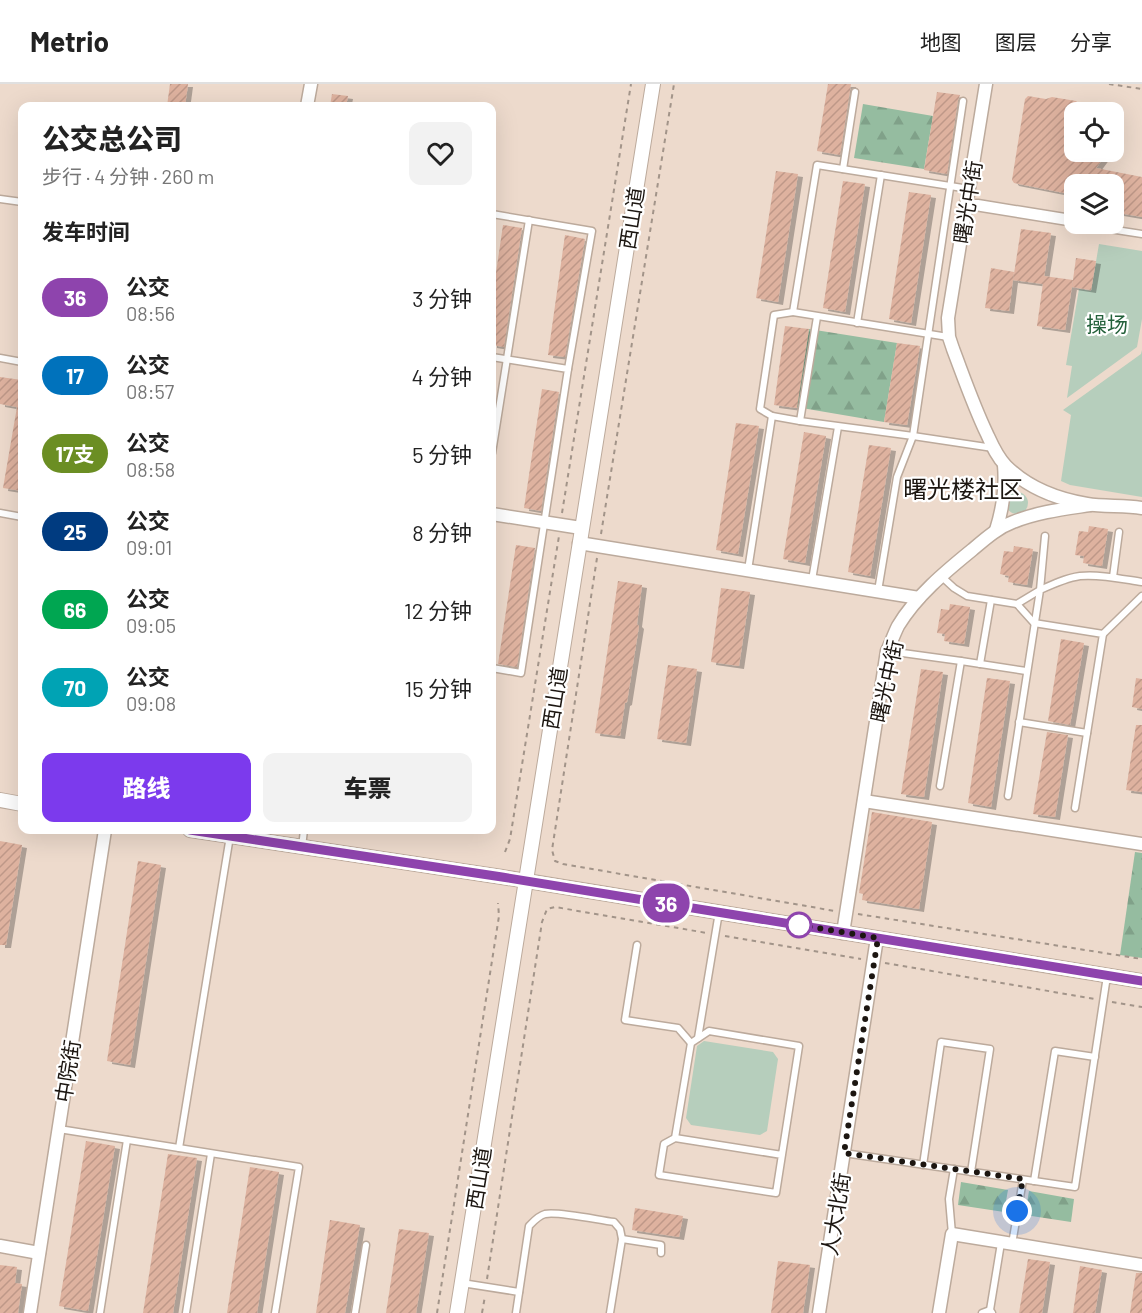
<!DOCTYPE html>
<html lang="zh">
<meta charset="utf-8">
<style>
body{margin:0;font-family:Barlow,"Noto Sans SC",sans-serif;background:#f2f2f2;color:#222;height:100vh;display:flex;flex-direction:column;font-size:22px;white-space:nowrap}
*{box-sizing:border-box;margin:0}
p{font-size:20px;color:#767676}
.icon{flex:none;width:33px;height:33px;fill:none;stroke:currentColor;stroke-width:2;stroke-linecap:round;stroke-linejoin:round}
.map{position:relative;flex:1;overflow:hidden}
.drawer{position:absolute;left:18px;top:18px;width:478px;height:732px;display:flex;flex-direction:column;background:#fff;border-radius:12px;box-shadow:0 6px 24px #0002}
.drawer>*{flex:none}
.badge{padding:0 12px;border-radius:20px;font-size:21px;line-height:39px}
.controls{position:absolute;left:1064px;top:18px;display:grid;gap:12px}
.controls a{display:grid;place-items:center;width:60px;height:60px;border-radius:12px;background:#fff;box-shadow:0 6px 24px #0002;font-size:30px}
.you{position:absolute;width:30px;height:30px;margin:-15px;border:4px solid #fff;border-radius:50%;background:#1a73e8;box-shadow:0 0 0 9px #1a73e833}
.map>.badge{position:absolute;translate:-50% -50%;box-shadow:0 0 0 3px #fff}
h2{padding:0 24px;font-size:22px;line-height:54px}
.round{display:grid;place-items:center;flex:none;width:63px;height:63px;border-radius:12px;background:#f2f2f2}
.summary{display:flex;align-items:center;justify-content:space-between;height:102px;padding:0 24px}
h1{font-size:28px;font-weight:800;line-height:45px}
.action{display:flex;gap:12px;margin-top:auto;padding:12px 24px}
.action a{flex:1;height:69px;border-radius:12px;background:#7c3aed;color:#fff;font-size:24px;font-weight:800;line-height:69px;text-align:center}
.action a+a{background:#f2f2f2;color:#222}
ul{padding:0;list-style:none}
li{display:flex;align-items:center;gap:18px;height:78px;padding:0 24px}
li div{flex:1}
li b{display:block;font-size:22px}
li em{font-style:normal}
li .badge{min-width:66px;font-weight:700;text-align:center}
header{display:flex;align-items:center;gap:36px;box-sizing:border-box;height:84px;padding:0 30px;background:#fff;border-bottom:2px solid #e0e0e0}
header strong{font-size:28px}
nav{display:flex;gap:33px;margin-inline-start:auto;font-size:21px}
.map>svg:first-child{display:block}
.green{fill:#b6cebc}
.forest{fill:url(#forest-firs)}
.building{fill:url(#building-hatch);filter:url(#shadow)}
.lines{fill:none;stroke-linecap:round;stroke-linejoin:round}
.service-casing{stroke:#bcaa9c;stroke-width:9}
.minor-casing{stroke:#bcaa9c;stroke-width:15}
.tertiary-casing{stroke:#bcaa9c;stroke-width:16}
.path{stroke:#a29489;stroke-width:2;stroke-dasharray:4.5 4.5;stroke-linecap:butt}
.service{stroke:#fff;stroke-width:6}
.minor{stroke:#fff;stroke-width:12}
.tertiary{stroke:#fff;stroke-width:14}
.line-casing{stroke:#fff;stroke-width:14}
.line{stroke:#8e44ad;stroke-width:9}
.walk{stroke:#1c1611;stroke-width:6;stroke-dasharray:0 10.8}
.stop-dot{fill:#fff;stroke:#8e44ad;stroke-width:3}
.labels{text-anchor:middle;dominant-baseline:central;stroke-width:4.5;stroke-linejoin:round;paint-order:stroke}
.street-label{font-size:21px;fill:#1c1611;stroke:#fff}
.park-label{font-size:21px;fill:#23603a;stroke:#fff}
.quarter-label{font-size:24px;fill:#1c1611;stroke:#fff}
</style>
<header>
<strong>Metrio</strong>
<nav><a>地图</a><a>图层</a><a>分享</a></nav>
</header>
<div class="map">
<svg width="1142" height="1229" viewBox="0 0 1142 1229">
<defs>
<pattern id="forest-firs" width="22" height="20" patternUnits="userSpaceOnUse" patternTransform="scale(1.5)"><rect width="22" height="20" fill="#95bca0"/><path d="M5 1l3.5 6h-7zM16 11l3.5 6h-7z" fill="#80a189"/></pattern>
<pattern id="building-hatch" width="6" height="6" patternUnits="userSpaceOnUse" patternTransform="scale(1.5)"><rect width="6" height="6" fill="#deb29f"/><path d="M-1 1l2-2M0 6l6-6M5 7l2-2" fill="none" stroke="#be9888"/></pattern>
<filter id="shadow"><feDropShadow dx="5" dy="3" stdDeviation="0" flood-color="#0004"/></filter>
</defs>
<rect width="100%" height="100%" fill="#eddacc"/>
<g class="green">
<polygon points="1099,160 1142,167 1142,235 1137,263 1067,314 1072,282 1066,281 1079,205 1091,207"/>
<polygon points="1142,266 1142,413 1070,401 1061,397 1071,331 1063,326 1141,270"/>
<circle cx="1017" cy="419" r="11"/>
<polygon points="704,957 773,968 778,975 767,1047 760,1051 691,1041 686,1034 697,962"/>
</g>
<g class="forest">
<polygon points="863,20 933,32 924,85 854,74"/>
<polygon points="809,245 897,259 884,338 796,323"/>
<polygon points="1135,768 1142,769 1142,874 1120,871"/>
<polygon points="961,1098 1008,1106 1004,1128 958,1121"/>
<polygon points="1029,1107 1074,1115 1071,1138 1025,1131"/>
</g>
<g class="building">
<polygon points="170,0 188,0 185,22 167,22"/>
<polygon points="828,0 851,0 840,71 817,67"/>
<polygon points="937,8 960,11 958,16 947,90 924,86"/>
<polygon points="332,10 348,12 346,22 330,22"/>
<polygon points="1028,12 1046,15 1052,13 1076,17 1088,28 1074,28 1074,68 1108,68 1096,84 1142,93 1142,133 1113,128 1113,100 1074,100 1074,111 1014,99 1012,96 1025,15"/>
<polygon points="776,87 798,90 778,218 756,214"/>
<polygon points="843,97 865,100 845,228 823,224"/>
<polygon points="909,108 931,111 911,239 889,235"/>
<polygon points="503,141 522,144 504,263 492,261 492,216"/>
<polygon points="1021,145 1051,149 1043,200 1013,196"/>
<polygon points="565,151 585,155 565,273 548,271"/>
<polygon points="1076,174 1096,177 1091,206 1072,203"/>
<polygon points="991,184 1014,188 1009,227 985,224"/>
<polygon points="1044,192 1073,196 1065,246 1037,242"/>
<polygon points="785,242 809,245 797,324 774,321"/>
<polygon points="897,259 920,262 907,341 884,338"/>
<polygon points="0,293 22,296 22,407 3,404 17,323 0,320"/>
<polygon points="542,305 559,308 541,427 524,424"/>
<polygon points="736,339 759,342 738,470 716,466"/>
<polygon points="804,348 826,352 805,479 783,475"/>
<polygon points="869,361 891,364 870,492 848,488"/>
<polygon points="1089,442 1108,445 1102,482 1083,479 1084,472 1075,471 1079,447 1088,448"/>
<polygon points="516,461 535,464 517,583 498,580"/>
<polygon points="1014,462 1033,465 1027,501 1008,498 1009,492 1000,490 1004,467 1013,468"/>
<polygon points="618,497 642,501 637,540 639,542 627,618 625,619 620,652 595,649"/>
<polygon points="721,504 750,508 739,582 711,578"/>
<polygon points="950,520 970,523 964,560 944,557 945,550 937,549 941,525 949,526"/>
<polygon points="1061,555 1084,559 1070,641 1048,637"/>
<polygon points="668,581 697,585 686,659 657,655"/>
<polygon points="921,585 943,588 924,713 901,710"/>
<polygon points="987,594 1010,597 991,723 968,719"/>
<polygon points="1136,594 1142,595 1142,625 1132,623"/>
<polygon points="1136,641 1142,641 1142,708 1126,706"/>
<polygon points="1047,648 1068,651 1055,733 1033,730"/>
<polygon points="872,728 932,738 919,825 862,816 863,810 859,809"/>
<polygon points="0,757 22,761 6,861 0,861"/>
<polygon points="138,777 161,781 130,981 107,977"/>
<polygon points="86,1057 115,1062 88,1227 59,1222"/>
<polygon points="168,1070 197,1074 173,1229 143,1229"/>
<polygon points="250,1083 279,1088 257,1229 227,1229"/>
<polygon points="635,1124 683,1132 679,1153 632,1146"/>
<polygon points="330,1136 360,1141 345,1229 316,1229"/>
<polygon points="399,1145 429,1149 416,1229 386,1229"/>
<polygon points="1028,1175 1050,1178 1042,1229 1019,1229"/>
<polygon points="778,1177 810,1181 803,1229 771,1229"/>
<polygon points="0,1181 17,1183 15,1199 22,1200 18,1229 0,1229"/>
<polygon points="1080,1182 1102,1186 1095,1229 1073,1229"/>
<polygon points="1136,1189 1142,1189 1142,1229 1130,1229"/>
</g>
<g class="lines">
<g class="service-casing">
<g id="service">
<polyline points="843,85 855,8"/>
<polyline points="0,115 22,118"/>
<polyline points="967,119 975,123 1074,139"/>
<polyline points="971,119 978,119 1065,133"/>
<polyline points="492,130 592,147 568,285"/>
<polyline points="1077,140 1142,150"/>
<polyline points="793,228 774,231 760,325 772,332 800,337 913,352 993,364"/>
<polyline points="857,239 881,91"/>
<polyline points="948,253 793,228 817,81 969,105"/>
<polyline points="492,273 568,285 521,589 492,584"/>
<polyline points="0,274 22,278"/>
<polyline points="800,337 817,233"/>
<polyline points="492,369 529,136"/>
<polyline points="0,429 22,433"/>
<polyline points="748,486 772,332"/>
<polyline points="941,492 954,504 967,512 1017,520 1040,506 1045,452"/>
<polyline points="1113,493 1119,448"/>
<polyline points="812,496 838,343"/>
<polyline points="878,507 897,393 913,352 963,17"/>
<polyline points="1017,520 1034,539 1103,550 1075,724"/>
<polyline points="1103,550 1142,512"/>
<polyline points="888,567 961,577 1026,587"/>
<polyline points="980,580 991,516"/>
<polyline points="1019,638 1087,649"/>
<polyline points="940,702 961,577"/>
<path d="M 1008,712 L 1040,506 C 1053,500 1066,494 1080,492 C 1100,490 1122,495 1142,498"/>
<polyline points="302,763 304,746"/>
<polyline points="637,861 625,936 678,944 691,959"/>
<polyline points="698,954 719,828"/>
<polyline points="59,1045 299,1083 275,1229"/>
<polyline points="675,1054 664,1060 659,1091 776,1109 799,962 709,947 691,959 675,1054 782,1071"/>
<polyline points="179,1064 230,752"/>
<polyline points="844,1069 1075,1103 1107,892"/>
<polyline points="923,1081 941,958 990,965 971,1088"/>
<polyline points="1034,1097 1055,967 1095,973"/>
<polyline points="952,1150 949,1115 954,1085"/>
<polyline points="622,1155 661,1161 661,1169"/>
<polyline points="1012,1160 1023,1096"/>
<polyline points="462,1199 519,1208"/>
<polyline points="100,1229 127,1056"/>
<polyline points="186,1229 211,1070"/>
<polyline points="355,1229 366,1161"/>
<path d="M 516,1229 L 529,1142 C 534,1137 538,1132 545,1130 C 558,1127 598,1136 614,1138 L 620,1145 L 622,1155 L 610,1229"/>
<polyline points="982,1229 990,1226"/>
<polyline points="992,1229 990,1226 1001,1159"/>
</g>
</g>
<g class="minor-casing">
<g id="minor">
<path d="M 986,0 L 948,234 L 949,253 L 953,265 C 964,294 974,323 987,350 C 992,361 997,373 1006,382 C 1027,403 1057,415 1087,420 C 1104,423 1124,421 1142,424"/>
<polyline points="307,22 311,0"/>
<polyline points="492,430 581,444"/>
<path d="M 996,446 C 1003,424 1006,404 1004,381"/>
<polyline points="579,459 919,514"/>
<polyline points="864,717 1142,760"/>
<path d="M 843,849 L 887,567 C 891,559 894,550 898,542 C 916,512 945,488 972,466 C 985,455 997,444 1013,438 C 1038,428 1064,425 1090,421"/>
<polyline points="0,1162 39,1169"/>
<polyline points="30,1229 105,746"/>
<polyline points="819,1229 877,854"/>
<polyline points="939,1229 952,1150 1142,1181"/>
</g>
</g>
<g class="tertiary-casing">
<g id="tertiary">
<polyline points="0,716 22,720"/>
<polyline points="190,746 502,793 1142,897"/>
<polyline points="457,1229 653,0"/>
</g>
</g>
<g class="path">
<polyline points="1109,0 1142,5"/>
<polyline points="562,429 631,0"/>
<polyline points="601,450 674,0"/>
<polyline points="597,474 552,766 555,777 563,780 835,827"/>
<polyline points="505,768 510,755 559,452"/>
<polyline points="858,830 1142,875"/>
<polyline points="725,852 861,875"/>
<polyline points="885,879 1095,915"/>
<polyline points="1112,918 1142,923"/>
<polyline points="487,1195 542,838 547,825 555,823 707,849"/>
<polyline points="437,1229 499,832 498,819"/>
<polyline points="482,1229 485,1212"/>
</g>
<use href="#service" class="service"/>
<use href="#minor" class="minor"/>
<use href="#tertiary" class="tertiary"/>
</g>
<g class="lines">
<g class="line-casing">
<polyline id="line" points="190,746 502,793 1142,897"/>
</g>
<use href="#line" class="line"/>
<polyline class="walk" points="799,841 878,854 844,1069 1023,1095 1017,1127"/>
</g>
<circle class="stop-dot" cx="799" cy="841" r="12"/>
<g class="labels">
<g class="street-label">
<text transform="translate(967 118) rotate(-81)">曙光中街</text>
<text transform="translate(631 134) rotate(-81)">西山道</text>
<text transform="translate(886 597) rotate(-78)">曙光中街</text>
<text transform="translate(554 614) rotate(-81)">西山道</text>
<text transform="translate(67 987) rotate(-81)">中院街</text>
<text transform="translate(478 1094) rotate(-81)">西山道</text>
<text transform="translate(835 1130) rotate(-81)">人大北街</text>
</g>
<g class="park-label">
<text x="1107" y="239">操场</text>
</g>
<g class="quarter-label">
<text x="963" y="404">曙光楼社区</text>
</g>
</g>
</svg>
<div class="controls">
<a><svg class="icon" aria-label="locate" viewBox="0 0 24 24"><circle cx="12" cy="12" r="6"/><path d="M12 2v4M12 18v4M2 12h4M18 12h4"/></svg></a>
<a><svg class="icon" aria-label="layers" viewBox="0 0 24 24"><path d="M12 4l9 5-9 5-9-5zM3 14l9 5 9-5"/></svg></a>
</div>
<div class="you" style="left:1017px;top:1127px"></div>
<b class="badge" style="left:666px;top:819px;background:#8e44ad;color:#fff">36</b>
<section class="drawer">
<div class="summary"><div><h1>公交总公司</h1><p>步行 · 4 分钟 · 260 m</p></div><a class="round"><svg class="icon" aria-label="heart" viewBox="0 0 24 24"><path d="M12 20l-8-8c-3-5 5-10 8-4 3-6 11-1 8 4z"/></svg></a></div>
<h2>发车时间</h2>
<ul>
<li><span class="badge" style="background:#8e44ad;color:#fff">36</span><div><b>公交</b><p>08:56</p></div><em>3 分钟</em></li>
<li><span class="badge" style="background:#0072bc;color:#fff">17</span><div><b>公交</b><p>08:57</p></div><em>4 分钟</em></li>
<li><span class="badge" style="background:#6b8e23;color:#fff">17支</span><div><b>公交</b><p>08:58</p></div><em>5 分钟</em></li>
<li><span class="badge" style="background:#003b80;color:#fff">25</span><div><b>公交</b><p>09:01</p></div><em>8 分钟</em></li>
<li><span class="badge" style="background:#00a651;color:#fff">66</span><div><b>公交</b><p>09:05</p></div><em>12 分钟</em></li>
<li><span class="badge" style="background:#00a3b4;color:#fff">70</span><div><b>公交</b><p>09:08</p></div><em>15 分钟</em></li>
</ul>
<div class="action"><a>路线</a><a>车票</a></div>
</section>
</div>
